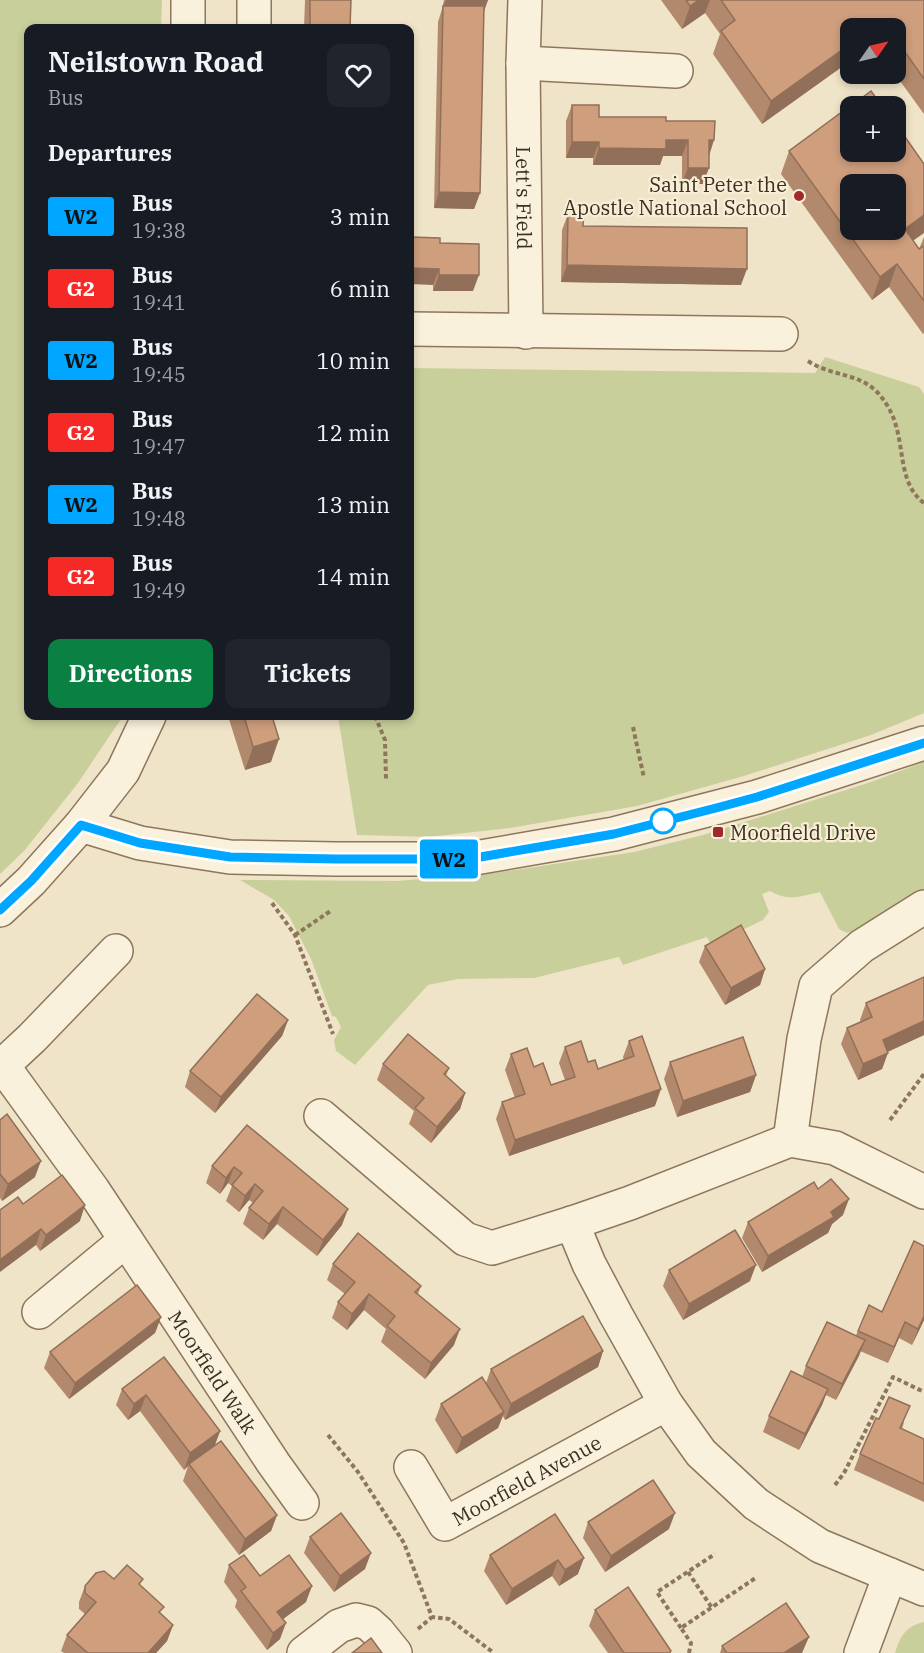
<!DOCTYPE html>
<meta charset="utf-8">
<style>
body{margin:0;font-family:"IBM Plex Serif",serif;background:#20242c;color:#f1f3f6;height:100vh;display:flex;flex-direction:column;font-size:22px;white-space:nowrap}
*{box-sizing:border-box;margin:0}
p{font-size:20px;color:#9ea1a6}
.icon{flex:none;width:33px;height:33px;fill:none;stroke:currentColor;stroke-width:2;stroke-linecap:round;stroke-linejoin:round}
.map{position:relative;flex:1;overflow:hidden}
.panel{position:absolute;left:24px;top:24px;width:390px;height:696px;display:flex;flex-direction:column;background:#171b24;border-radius:12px;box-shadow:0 3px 9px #0003}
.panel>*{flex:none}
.badge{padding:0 12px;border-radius:4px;font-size:21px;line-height:39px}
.needle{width:39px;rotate:56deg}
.buttons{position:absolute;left:840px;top:18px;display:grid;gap:12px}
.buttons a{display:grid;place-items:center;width:66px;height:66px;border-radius:12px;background:#171b24;box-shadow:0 3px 9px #0003;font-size:30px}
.map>.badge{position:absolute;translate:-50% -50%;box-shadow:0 0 0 3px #fff}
h2{padding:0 24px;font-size:22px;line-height:54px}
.round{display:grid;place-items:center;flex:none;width:63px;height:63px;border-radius:12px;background:#20242c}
.headline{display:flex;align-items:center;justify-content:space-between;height:102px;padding:0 24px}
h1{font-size:28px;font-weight:800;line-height:45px}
.cta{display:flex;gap:12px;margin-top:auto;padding:12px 24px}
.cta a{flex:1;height:69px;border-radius:12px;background:#0b8043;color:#fff;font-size:24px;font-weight:800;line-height:69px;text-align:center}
.cta a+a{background:#20242c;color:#f1f3f6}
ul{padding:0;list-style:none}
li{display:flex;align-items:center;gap:18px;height:72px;padding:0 24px}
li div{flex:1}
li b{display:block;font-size:22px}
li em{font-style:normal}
li .badge{min-width:66px;font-weight:700;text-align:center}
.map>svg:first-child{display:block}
.green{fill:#c9cf9b}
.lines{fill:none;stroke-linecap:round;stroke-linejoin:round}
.minor-casing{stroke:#8d765c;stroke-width:36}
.path{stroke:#8d765c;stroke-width:4;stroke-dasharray:4.5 3;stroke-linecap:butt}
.minor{stroke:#faf1dc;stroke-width:33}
.wall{fill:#b2896c}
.shaded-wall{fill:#916f58}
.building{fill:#cf9f7d;stroke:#916f58;stroke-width:1.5;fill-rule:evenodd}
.line-casing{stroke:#fff;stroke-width:14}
.line{stroke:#00a6ff;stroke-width:9}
.poi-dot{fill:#9e2a2b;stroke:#f7eed8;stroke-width:2}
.stop-dot{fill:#fff;stroke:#00a6ff;stroke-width:3}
.labels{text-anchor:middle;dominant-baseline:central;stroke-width:4.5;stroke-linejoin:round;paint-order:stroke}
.poi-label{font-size:20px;fill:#3d2e20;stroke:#f7eed8;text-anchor:end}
.street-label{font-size:20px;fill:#3d2e20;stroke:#f7eed8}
</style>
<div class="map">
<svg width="924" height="1653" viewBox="0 0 924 1653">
<rect width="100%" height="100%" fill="#f0e4c8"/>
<g class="green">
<polygon points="0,0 162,0 161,28 28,28 28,716 123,716 78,783 24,851 0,874"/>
<polygon points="825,357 919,387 924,394 924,713 871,735 744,776 637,806 510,828 429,837 357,835 338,716 410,716 410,368 815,373"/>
<path d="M 924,762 L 924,899 L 856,932 L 847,933 L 839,929 L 820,892 C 801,896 789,902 770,891 L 762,894 L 769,912 L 763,920 L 711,945 L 707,937 L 623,965 L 619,957 L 534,978 L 458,979 L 428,985 L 355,1065 L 336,1051 L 334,1040 L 341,1027 L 336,1017 L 332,1016 L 311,959 L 289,916 L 274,900 L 240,880 L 397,881 L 494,873 L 634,852 L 703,835 L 871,782 Z"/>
<path d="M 924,1622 L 924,1653 L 895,1653 C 900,1636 906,1626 924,1622 Z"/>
</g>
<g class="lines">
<g class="minor-casing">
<g id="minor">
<polyline points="254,0 254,28"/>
<path id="s1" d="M 525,0 L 523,63 L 526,332"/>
<polyline points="188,28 188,0"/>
<polyline points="523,63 676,71"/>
<polyline points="410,329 781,334"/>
<polyline points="81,825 140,843 230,857 336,859 469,859 614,834 757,797 924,743"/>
<polyline points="0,910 31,881 81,825 123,771 149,716"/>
<path id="s2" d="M 0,1062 L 93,1190 L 274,1464 L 302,1503"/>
<polyline points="3,1065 32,1038 116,951"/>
<polyline points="321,1116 465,1239 492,1248 572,1223 630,1203 790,1140 835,1148 924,1192"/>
<polyline points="790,1140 804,1039 816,986 862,946 924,907"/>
<polyline points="572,1223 589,1264 616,1315 666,1404 701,1453 756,1504 820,1546 924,1589"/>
<polyline points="39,1312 126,1240"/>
<path id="s3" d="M 411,1467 L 445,1524 L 666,1404"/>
<polyline points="304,1653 339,1626 356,1620 368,1623 378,1632 395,1653"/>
<polyline points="861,1653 890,1575"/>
</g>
</g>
<g class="path">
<path d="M 808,361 C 832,377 859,372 879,394 C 887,404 893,414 896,426 C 904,452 900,485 924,503"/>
<polyline points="375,716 385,740 386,780"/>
<polyline points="633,727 644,778"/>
<polyline points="272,903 295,935 333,1034"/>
<polyline points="295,935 332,910"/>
<polyline points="890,1120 924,1074"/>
<polyline points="328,1435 358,1472 404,1543 432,1617 449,1619 494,1653"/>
<polyline points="835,1485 844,1473 893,1377 924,1392"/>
<polyline points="688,1572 712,1608"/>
<polyline points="681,1628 657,1592 715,1554"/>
<polyline points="418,1629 432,1617"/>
<polyline points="689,1653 691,1643 681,1628 757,1577"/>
</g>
<use href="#minor" class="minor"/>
</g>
<g class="wall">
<polygon points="305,0 351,0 350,28 304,28"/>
<polygon points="444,0 488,0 484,12 480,193 474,209 434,208 438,22 442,9"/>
<polygon points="661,0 924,0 924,114 895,74 896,28 850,28 850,61 762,124 713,54 720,34 705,13 682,29"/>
<polygon points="572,105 599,117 666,121 709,155 703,184 682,184 682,156 663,156 660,165 593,165 593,158 566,158 566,121"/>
<polygon points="789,151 924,164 924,232 913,240 919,249 924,237 924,333 923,334 889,287 872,300 781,174"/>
<polygon points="568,214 583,226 741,285 561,282 562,230"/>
<polygon points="440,243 473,291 433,291 433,285"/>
<polygon points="228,716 279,716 279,718 273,720 271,762 245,770"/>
<polygon points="705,946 765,969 760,985 725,1005 699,962"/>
<polygon points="924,977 924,1035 888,1051 882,1069 858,1080 841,1044 847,1028 861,1022 860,1020 866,1003"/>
<polygon points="288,1020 282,1036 215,1113 185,1087 190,1071"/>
<polygon points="629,1041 655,1106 509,1156 496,1119 502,1102 515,1098 505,1070 511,1054 534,1067 551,1085 565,1080 559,1063 565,1047 598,1069 624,1060 623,1057"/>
<polygon points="670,1062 756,1075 750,1092 677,1117 664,1079"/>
<polygon points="383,1064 449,1068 446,1076 465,1093 460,1109 431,1143 409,1124 414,1111 377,1080"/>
<polygon points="0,1120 35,1177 2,1201 0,1198"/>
<polygon points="247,1125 342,1225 317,1256 277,1224 263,1240 243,1224 249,1208 253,1203 249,1200 239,1212 226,1201 232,1186 228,1183 220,1194 206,1183 212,1166"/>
<polygon points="818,1189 843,1215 832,1224 828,1233 762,1272 742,1238 748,1222"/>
<polygon points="23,1204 80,1221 40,1251 36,1245"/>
<polygon points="924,1246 924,1320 912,1345 899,1338 888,1363 860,1351 836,1400 826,1395 822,1405 799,1450 763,1432 769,1416 802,1377 806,1366 856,1335 858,1331 882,1312"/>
<polygon points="333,1264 421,1286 418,1294 454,1345 425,1379 381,1342 386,1329 364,1310 347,1330 332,1318 338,1302 345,1294 327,1280"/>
<polygon points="669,1270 750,1281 683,1320 663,1286"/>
<polygon points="161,1317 155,1333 69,1399 44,1368 50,1352"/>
<polygon points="603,1351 598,1367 505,1420 503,1416 498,1428 456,1454 435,1420 441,1404 486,1383 491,1369"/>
<polygon points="164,1357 220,1431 215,1445 277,1515 271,1531 239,1555 183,1481 188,1466 184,1470 140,1411 128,1420 116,1405 122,1389"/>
<polygon points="879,1419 904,1422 902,1429 924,1439 924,1502 854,1470 860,1454"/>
<polygon points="555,1514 578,1574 559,1586 552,1576 506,1605 484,1571 490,1555"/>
<polygon points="588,1522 669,1529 605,1572 583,1538"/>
<polygon points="310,1537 365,1569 334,1592 304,1553"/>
<polygon points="229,1565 260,1576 306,1602 283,1619 280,1639 267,1650 235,1607 237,1600 224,1582"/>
<polygon points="114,1579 140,1586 161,1614 173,1625 167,1641 156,1653 64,1653 61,1651 67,1635 85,1614 79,1609 79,1602 85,1586"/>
<polygon points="595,1610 671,1651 671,1653 608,1653 589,1626"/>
<polygon points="722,1646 803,1653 720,1653"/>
</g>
<g class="shaded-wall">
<polygon points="446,0 488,0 482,15 443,7"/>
<polygon points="699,0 710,0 705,13 682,29 690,6"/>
<polygon points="883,21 880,28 872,28"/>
<polygon points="850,44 850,61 762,124 771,101"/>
<polygon points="666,140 688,140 682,156 663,156 660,165 593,165 599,148"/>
<polygon points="709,140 714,140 709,156"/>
<polygon points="572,142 599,142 593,158 566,158"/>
<polygon points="688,168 709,168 703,184 682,184"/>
<polygon points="439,192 480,193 474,209 434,208"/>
<polygon points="924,215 924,233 897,252 905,229"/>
<polygon points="897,264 889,287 872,300 880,277"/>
<polygon points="567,265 747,269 741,285 561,282"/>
<polygon points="410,268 439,269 433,285 410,284"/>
<polygon points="439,275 479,275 473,291 433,291"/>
<polygon points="262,716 279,716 279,718 259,724"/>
<polygon points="279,739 271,762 245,770 253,747"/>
<polygon points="765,969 760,985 725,1005 731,988"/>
<polygon points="288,1020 282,1036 215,1113 221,1097"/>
<polygon points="924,1021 924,1035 877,1057 883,1040"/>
<polygon points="888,1053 882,1069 858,1080 863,1064"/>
<polygon points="756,1075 750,1092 677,1117 683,1101"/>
<polygon points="661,1089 655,1106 509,1156 515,1140"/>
<polygon points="465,1093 460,1109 431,1143 437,1127"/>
<polygon points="41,1161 35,1177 2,1201 8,1184"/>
<polygon points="234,1167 228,1183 220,1194 226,1178"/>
<polygon points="255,1184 249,1200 239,1212 245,1196"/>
<polygon points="849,1199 843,1215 832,1224 828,1233 762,1272 768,1256"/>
<polygon points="85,1205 80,1221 40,1251 46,1235"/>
<polygon points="283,1207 277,1224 263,1240 269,1224"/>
<polygon points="348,1209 342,1225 317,1256 323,1240"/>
<polygon points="41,1229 36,1245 0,1272 0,1260"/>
<polygon points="756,1265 750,1281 683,1320 689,1304"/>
<polygon points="369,1294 364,1310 347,1330 352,1314"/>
<polygon points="924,1316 924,1320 912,1345 918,1329"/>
<polygon points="161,1317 155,1333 69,1399 75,1383"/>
<polygon points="905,1322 899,1338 888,1363 894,1347"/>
<polygon points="460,1329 454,1345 425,1379 431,1363"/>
<polygon points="865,1340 859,1356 836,1400 842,1384"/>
<polygon points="603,1351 598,1367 505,1420 511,1404"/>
<polygon points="828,1389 822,1405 799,1450 805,1434"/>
<polygon points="146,1395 140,1411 128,1420 134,1404"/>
<polygon points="504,1412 498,1428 456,1454 462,1438"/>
<polygon points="220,1431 214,1447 189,1464 188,1466 184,1470 190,1453"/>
<polygon points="675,1513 669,1529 605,1572 611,1556"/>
<polygon points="277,1515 271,1531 239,1555 245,1539"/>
<polygon points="371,1553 365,1569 334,1592 340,1576"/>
<polygon points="584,1558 578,1574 559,1586 565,1570"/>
<polygon points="558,1560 552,1576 506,1605 512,1589"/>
<polygon points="312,1586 306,1602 271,1628 277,1612"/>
<polygon points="286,1623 280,1639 267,1650 273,1633"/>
<polygon points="173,1625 167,1641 156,1653 148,1653"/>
<polygon points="809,1637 802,1653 784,1653"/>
</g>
<g class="building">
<polygon points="310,0 351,0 350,28 310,28"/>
<polygon points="686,0 699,0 690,6"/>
<polygon points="721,0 924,0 924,79 896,39 896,28 888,28 883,21 872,28 850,28 850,44 771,101 721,31 735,20"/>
<polygon points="443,6 484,6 480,193 439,192"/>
<polygon points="871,91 882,106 851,106"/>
<polygon points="572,105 599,105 599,117 666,117 666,121 715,121 714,140 709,140 709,168 688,168 688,140 666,140 666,149 599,148 599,142 572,142"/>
<path d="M 850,106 L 850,152 L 896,152 L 896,124 L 924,164 L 924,215 L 905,229 L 919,249 L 924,246 L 924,301 L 897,264 L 880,277 L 789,151 ZM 850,184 L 896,184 L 896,230 L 850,230 Z"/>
<polygon points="584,213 583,226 747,228 747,269 567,265 568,214"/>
<polygon points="410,237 440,238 440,243 479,244 479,275 439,275 439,269 410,268"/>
<polygon points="244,716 272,716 279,739 253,747"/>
<polygon points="741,925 765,969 731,988 705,946"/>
<polygon points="924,977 924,1021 883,1040 888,1053 863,1064 847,1028 872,1017 866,1003"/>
<polygon points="257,994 288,1020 221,1097 190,1071"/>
<polygon points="408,1034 449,1068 444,1074 465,1093 437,1127 415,1108 424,1098 383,1064"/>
<polygon points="642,1036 661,1089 515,1140 502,1102 525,1094 511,1054 527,1048 534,1067 543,1063 551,1085 575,1077 565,1047 581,1041 588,1062 595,1060 598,1069 634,1056 629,1041"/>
<polygon points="743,1037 756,1075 683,1101 670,1062"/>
<polygon points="7,1114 41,1161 8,1184 0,1174 0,1120"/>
<polygon points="247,1125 348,1209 323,1240 283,1207 269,1224 249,1208 263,1191 255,1184 245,1196 232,1185 242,1173 234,1167 226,1178 212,1166"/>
<polygon points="62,1175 85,1205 46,1235 41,1229 0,1260 0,1210 18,1197 23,1204"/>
<polygon points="831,1179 849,1199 831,1212 834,1217 768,1256 748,1222 814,1182 818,1189"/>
<polygon points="735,1230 756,1265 689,1304 669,1270"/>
<polygon points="358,1233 421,1286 415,1292 460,1329 431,1363 387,1326 395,1316 369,1294 352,1314 338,1302 355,1282 333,1264"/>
<polygon points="914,1241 924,1246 924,1316 918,1329 905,1322 894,1347 858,1331 869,1305 882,1312"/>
<polygon points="137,1285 161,1317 75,1383 50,1352"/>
<polygon points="583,1316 603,1351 511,1404 491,1369"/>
<polygon points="827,1322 865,1340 842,1384 806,1366"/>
<polygon points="164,1357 220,1431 190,1453 146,1395 134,1404 122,1389"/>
<polygon points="791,1371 828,1389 805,1434 769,1416"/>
<polygon points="482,1377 504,1412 462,1438 441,1404"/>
<polygon points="889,1397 910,1406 900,1428 924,1439 924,1484 860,1454 876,1418 879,1419"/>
<polygon points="221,1441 277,1515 245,1539 189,1464"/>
<polygon points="653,1480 675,1513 611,1556 588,1522"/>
<polygon points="341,1513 371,1553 340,1576 310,1537"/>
<polygon points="555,1514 584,1558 565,1570 558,1560 512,1589 490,1555"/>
<polygon points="244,1555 260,1576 289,1555 312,1586 277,1612 286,1623 273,1633 241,1591 246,1587 229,1565"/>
<polygon points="127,1565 143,1579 139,1584 164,1607 159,1612 173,1625 148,1653 88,1653 67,1635 96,1602 85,1593 85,1586 96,1573 104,1571 114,1579"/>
<polygon points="628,1587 671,1651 669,1653 624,1653 595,1610"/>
<polygon points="786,1603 809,1637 784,1653 727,1653 722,1646"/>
<polygon points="371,1638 382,1653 352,1653"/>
</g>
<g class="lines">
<g class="line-casing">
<polyline id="line" points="0,910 31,881 81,825 140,843 230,857 336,859 469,859 614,834 716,808 757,797 924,743"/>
</g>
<use href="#line" class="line"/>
</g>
<g class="poi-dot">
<circle cx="799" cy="196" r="6"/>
<rect x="712" y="826" width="12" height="12" rx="3"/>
</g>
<circle class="stop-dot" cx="663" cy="821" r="12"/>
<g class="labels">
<g class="poi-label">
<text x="787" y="184">Saint Peter the<tspan x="787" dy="23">Apostle National School</tspan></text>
<text x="730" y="832" text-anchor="start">Moorfield Drive</text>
</g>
<g class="street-label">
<text stroke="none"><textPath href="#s1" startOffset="198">Lett's Field</textPath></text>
<text stroke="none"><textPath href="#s2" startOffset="376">Moorfield Walk</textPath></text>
<text stroke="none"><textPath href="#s3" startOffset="159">Moorfield Avenue</textPath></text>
</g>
</g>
</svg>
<div class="buttons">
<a><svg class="needle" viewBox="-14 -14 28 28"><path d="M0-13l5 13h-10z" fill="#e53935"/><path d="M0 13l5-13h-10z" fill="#9ea1a6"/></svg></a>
<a>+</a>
<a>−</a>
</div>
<b class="badge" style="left:449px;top:859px;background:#00a6ff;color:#111">W2</b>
<section class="panel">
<div class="headline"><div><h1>Neilstown Road</h1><p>Bus</p></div><a class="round"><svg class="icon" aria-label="heart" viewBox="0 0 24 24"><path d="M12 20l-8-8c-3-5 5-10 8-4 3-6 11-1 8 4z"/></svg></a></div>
<h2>Departures</h2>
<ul>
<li><span class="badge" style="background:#00a6ff;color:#111">W2</span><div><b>Bus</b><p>19:38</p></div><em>3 min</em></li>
<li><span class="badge" style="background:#f52a26;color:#fff">G2</span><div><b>Bus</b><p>19:41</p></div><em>6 min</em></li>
<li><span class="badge" style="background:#00a6ff;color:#111">W2</span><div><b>Bus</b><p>19:45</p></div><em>10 min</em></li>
<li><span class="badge" style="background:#f52a26;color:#fff">G2</span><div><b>Bus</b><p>19:47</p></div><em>12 min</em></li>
<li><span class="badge" style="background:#00a6ff;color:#111">W2</span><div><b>Bus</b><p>19:48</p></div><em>13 min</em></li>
<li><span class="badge" style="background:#f52a26;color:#fff">G2</span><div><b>Bus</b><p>19:49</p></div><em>14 min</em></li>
</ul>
<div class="cta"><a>Directions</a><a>Tickets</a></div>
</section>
</div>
